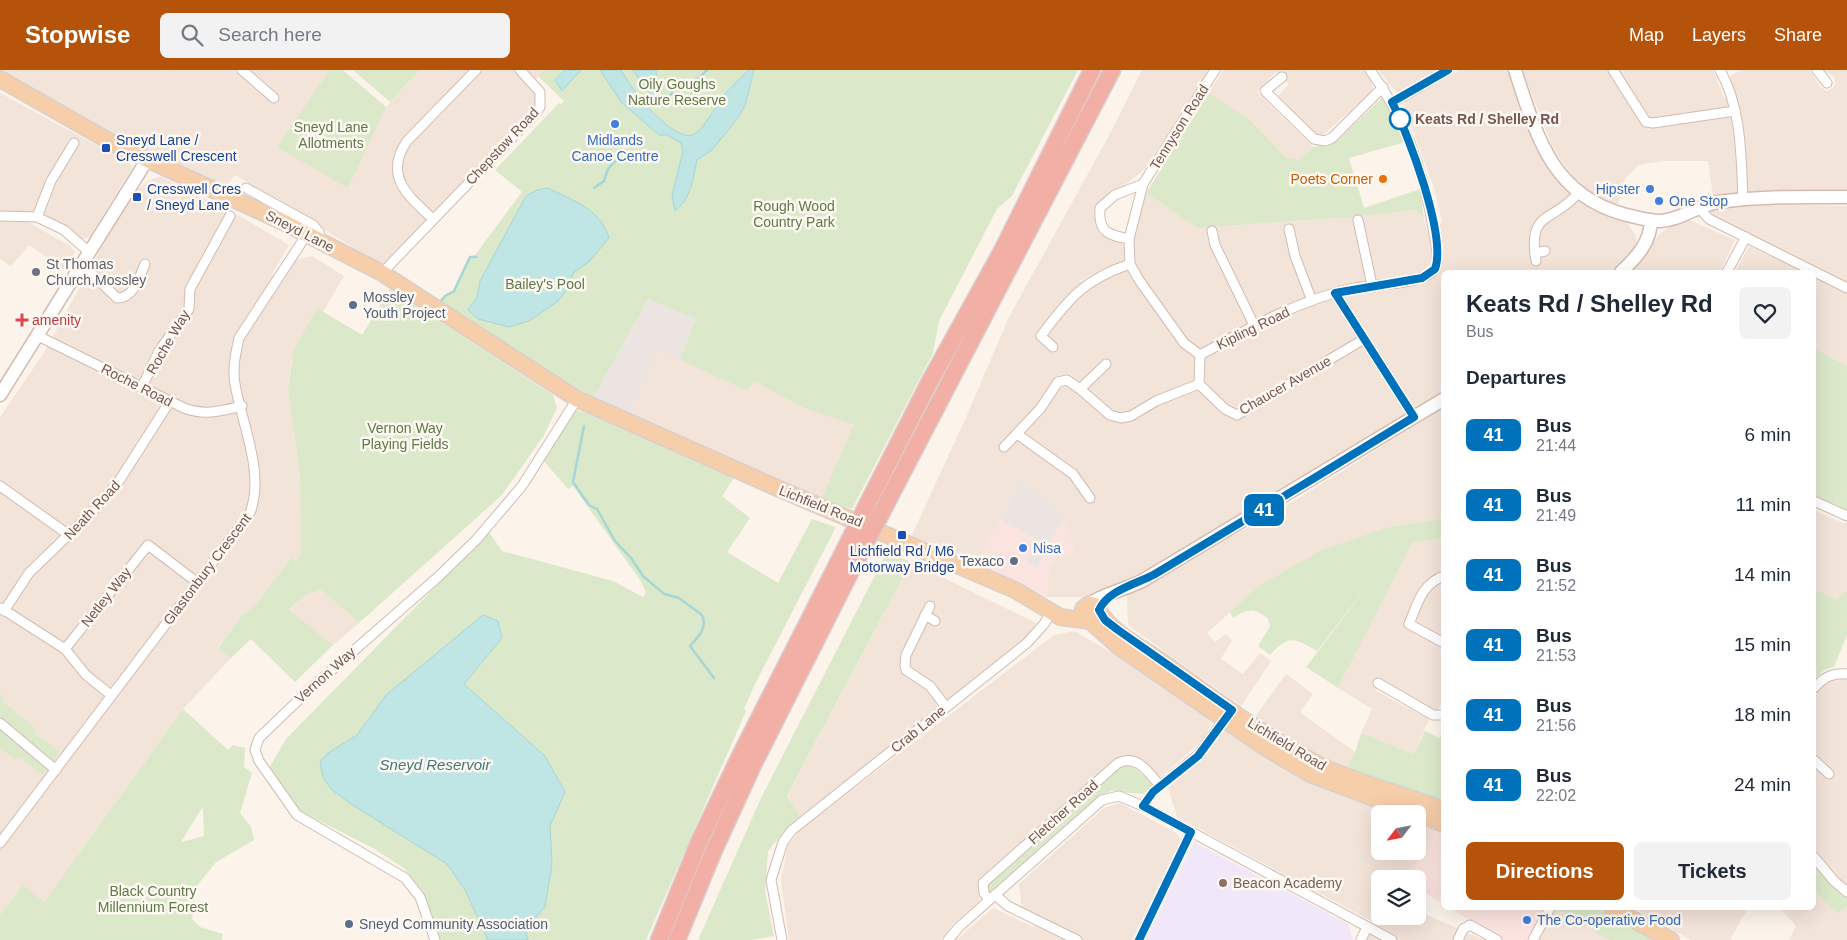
<!DOCTYPE html>
<style>
body{margin:0;font-family:Helvetica,sans-serif;background:#f2f2f3;color:#1f2937;height:100vh;display:flex;flex-direction:column;font-size:19px;white-space:nowrap}
*{box-sizing:border-box;margin:0}
p{font-size:16px;color:#747a83}
.icon{flex:none;width:28px;height:28px;fill:none;stroke:currentColor;stroke-width:2;stroke-linecap:round;stroke-linejoin:round}
.map{position:relative;flex:1;overflow:hidden}
.sheet{position:absolute;left:1441px;top:200px;width:375px;height:640px;display:flex;flex-direction:column;background:#fff;border-radius:8px;box-shadow:0 5px 20px #0002}
.sheet>*{flex:none}
.badge{padding:0 10px;border-radius:8px;font-size:18px;line-height:32px}
.needle{width:32px;rotate:238deg}
.fabs{position:absolute;left:1371px;top:735px;display:grid;gap:10px}
.fabs a{display:grid;place-items:center;width:55px;height:55px;border-radius:8px;background:#fff;box-shadow:0 5px 20px #0002;font-size:25px}
.map>.badge{position:absolute;translate:-50% -50%;box-shadow:0 0 0 2px #fff}
h2{padding:0 25px;font-size:19px;line-height:45px}
.round{display:grid;place-items:center;flex:none;width:52px;height:52px;border-radius:8px;background:#f2f2f3}
.head{display:flex;align-items:center;justify-content:space-between;height:85px;padding:0 25px}
h1{font-size:24px;font-weight:800;line-height:38px}
.primary-button{display:flex;gap:10px;margin-top:auto;padding:10px 25px}
.primary-button a{flex:1;height:58px;border-radius:8px;background:#b45309;color:#fff;font-size:20px;font-weight:800;line-height:58px;text-align:center}
.primary-button a+a{background:#f2f2f3;color:#1f2937}
ul{padding:0;list-style:none}
li{display:flex;align-items:center;gap:15px;height:70px;padding:0 25px}
li div{flex:1}
li b{display:block;font-size:19px}
li em{font-style:normal}
li .badge{min-width:55px;font-weight:700;text-align:center}
header{display:flex;align-items:center;gap:30px;box-sizing:border-box;height:70px;padding:0 25px;background:#b45309;color:#fff}
header strong{font-size:24px}
nav{display:flex;gap:28px;margin-inline-start:auto;font-size:18px}
.search{width:350px;height:45px;background:#f2f2f3;display:flex;align-items:center;gap:12px;box-sizing:border-box;padding:0 18px;border-radius:8px;color:#747a83;font-size:19px}
.map>svg:first-child{display:block}
.residential{fill:#f3e4da}
.commercial{fill:#fbe4e0}
.industrial{fill:#ece4e1}
.education{fill:#f0e8f9}
.green{fill:#dbe9ca;fill-rule:evenodd}
.water{fill:#c0e5e5;stroke:#a7d6d6}
.lines{fill:none;stroke-linecap:round;stroke-linejoin:round}
.stream{stroke:#a7d6d6;stroke-width:2.5}
.street-casing{stroke:#d0bcb3;stroke-width:11}
.secondary-casing{stroke:#d3bbb1;stroke-width:15}
.primary-casing{stroke:#d9d0ce;stroke-width:18}
.highway-casing{stroke:#d9d0ce;stroke-width:19}
.street{stroke:#fff;stroke-width:9}
.secondary{stroke:#fff;stroke-width:12}
.primary{stroke:#f6cea9;stroke-width:15}
.highway{stroke:#f2afa6;stroke-width:16}
.highway-bridge-casing{stroke:#d9d0ce;stroke-width:19;stroke-linecap:butt}
.highway-bridge{stroke:#f2afa6;stroke-width:16}
.line-casing{stroke:#fff;stroke-width:11}
.line{stroke:#0072bc;stroke-width:8}
.stop-dot{fill:#fff;stroke:#0072bc;stroke-width:2.5}
.shop-dot{fill:#3f7fe0;stroke:#fef8f2;stroke-width:2}
.transit-dot{fill:#1a4fb4;stroke:#fef8f2;stroke-width:2}
.food-dot{fill:#e8710a;stroke:#fef8f2;stroke-width:2}
.worship-dot{fill:#6b7280;stroke:#fef8f2;stroke-width:2}
.service-dot{fill:#5c6f8a;stroke:#fef8f2;stroke-width:2}
.health-dot{fill:#e0444e;stroke:#fef8f2;stroke-width:2}
.education-dot{fill:#8d6e63;stroke:#fef8f2;stroke-width:2}
.labels{text-anchor:middle;dominant-baseline:central;stroke-width:5;stroke-linejoin:round;paint-order:stroke}
.park-label{font-size:14px;fill:#5e7b47;stroke:#fef8f2}
.stop-label{font-size:14px;font-weight:bold;fill:#76574f;stroke:#fef8f2;text-anchor:start}
.street-label{font-size:14px;fill:#76574f;stroke:#fef8f2}
.transit-label{font-size:14px;fill:#164399;stroke:#fef8f2;text-anchor:start}
.shop-label{font-size:14px;fill:#366cbe;stroke:#fef8f2;text-anchor:start}
.food-label{font-size:14px;fill:#c56008;stroke:#fef8f2;text-anchor:end}
.worship-label{font-size:14px;fill:#5b616d;stroke:#fef8f2;text-anchor:start}
.service-label{font-size:14px;fill:#4e5e75;stroke:#fef8f2;text-anchor:start}
.health-label{font-size:14px;fill:#be3a42;stroke:#fef8f2;text-anchor:start}
.education-label{font-size:14px;fill:#785e54;stroke:#fef8f2;text-anchor:start}
.water-label{font-size:15px;font-style:italic;fill:#42787a;stroke:#fef8f2}
</style>
<header>
<strong>Stopwise</strong>
<div class="search"><svg class="icon" aria-label="search" viewBox="0 0 24 24"><circle cx="10" cy="10" r="6"/><path d="M15 15l6 6"/></svg>Search here</div>
<nav><a>Map</a><a>Layers</a><a>Share</a></nav>
</header>
<div class="map">
<svg width="1847" height="870" viewBox="0 0 1847 870">
<rect width="100%" height="100%" fill="#fcf3eb"/>
<g class="residential">
<polygon points="0,0 329,0 277,77 360,90 386,37 420,0 544,0 531,15 538,23 538,36 382,195 235,105 226,116 144,84"/>
<polygon points="1142,0 1209,0 1145,99 1093,140 1100,164 1120,171 1124,176 1124,188 1122,193 1109,196 1080,211 1086,219 1102,209 1126,198 1174,268 1182,263 1141,207 1133,186 1134,161 1146,123 1197,158 1351,147 1416,140 1424,148 1426,159 1442,152 1435,121 1404,35 1406,31 1460,0 1507,0 1536,79 1550,98 1567,119 1592,140 1628,154 1636,166 1637,176 1616,202 1444,202 1444,324 1357,373 1121,516 1080,527 1046,527 1050,494 1075,481 1057,436 1021,409 975,497 910,469 964,352 1009,247 1112,60"/>
<polygon points="1223,0 1364,0 1371,8 1373,21 1322,66 1316,65 1280,31 1278,26 1289,14 1276,2 1257,22 1313,77 1299,90 1287,88 1249,49 1209,23"/>
<polygon points="1378,0 1439,0 1397,23"/>
<polygon points="1522,0 1713,0 1724,28 1735,23 1730,9 1732,5 1741,0 1810,0 1820,17 1827,21 1833,18 1835,13 1834,7 1823,0 1847,0 1847,120 1713,126 1708,91 1664,91 1638,95 1625,109 1617,138 1591,125 1573,107 1553,78"/>
<polygon points="0,23 129,93 132,98 90,166 85,169 80,167 44,144 0,143"/>
<polygon points="162,107 243,148 289,175 272,204 281,210 294,190 312,186 344,206 323,242 317,239 291,291 288,320 300,406 301,483 296,491 292,487 252,539 241,546 218,577 231,588 183,639 44,832 23,815 0,845 0,347 43,284 123,139 140,117 152,109"/>
<polygon points="1752,134 1847,136 1847,213 1710,146 1712,137"/>
<polygon points="1689,150 1735,170 1720,202 1626,202 1661,163 1674,154"/>
<polygon points="0,151 28,152 70,176 75,182 63,199 29,175 11,196 0,189"/>
<polygon points="1749,176 1804,202 1735,202"/>
<polygon points="1814,207 1847,224 1847,296 1814,278"/>
<polygon points="657,279 747,321 754,310 804,338 855,355 821,429 630,344"/>
<polygon points="1444,337 1444,448 1388,457 1259,516 1207,563 1215,572 1226,564 1232,570 1221,589 1243,604 1260,583 1271,591 1241,636 1128,555 1127,523 1190,487 1261,451 1359,391"/>
<polygon points="1814,440 1843,453 1847,453 1847,521 1836,529 1814,519"/>
<polygon points="1444,467 1444,627 1438,639 1434,640 1381,611 1376,621 1429,649 1414,684 1361,663 1372,639 1338,618 1412,472"/>
<polygon points="911,492 1036,553 1027,570 801,748 787,727"/>
<polygon points="321,519 359,553 333,575 289,541 304,526"/>
<polygon points="1074,561 1135,596 1208,646 1211,656 1202,671 1158,709 1139,688 1125,687 981,811 978,819 980,831 953,854 941,870 789,870 781,810 788,775 801,759 1054,565"/>
<polygon points="1286,604 1313,624 1300,642 1355,682 1345,701 1305,680 1255,647"/>
<polygon points="1846,609 1847,610 1847,817 1839,811 1814,781 1814,624 1830,610"/>
<polygon points="1230,660 1397,744 1380,744 1380,781 1418,781 1418,752 1436,759 1407,809 1380,809 1380,846 1418,846 1418,841 1484,870 1367,870 1375,853 1177,747 1168,718 1207,684 1223,662"/>
<polygon points="1120,733 1173,761 1178,765 1180,771 1132,870 956,870 993,838 1034,857 1038,846 1022,839 1019,814 1104,738"/>
<polygon points="1814,820 1837,844 1847,837 1847,870 1789,870 1796,856 1780,838 1814,838"/>
<polygon points="1634,838 1748,838 1730,870 1691,870"/>
<polygon points="1556,839 1595,855 1595,863 1610,870 1538,870"/>
</g>
<g class="commercial">
<polygon points="1000,449 1039,470 1038,498 1059,456 1065,451 1075,481 1050,494 1046,527 1029,518 975,497"/>
<polygon points="1436,759 1444,763 1444,834 1418,819 1418,809 1407,809"/>
<polygon points="1449,838 1544,838 1528,870 1504,870"/>
</g>
<g class="industrial">
<polygon points="648,229 697,249 680,290 657,280 630,344 594,327"/>
<polygon points="1021,409 1057,436 1065,451 1059,456 1038,498 1026,492 1038,470 1000,449"/>
</g>
<polygon class="education" points="1194,772 1348,854 1353,870 1146,870"/>
<g class="green">
<polygon points="329,0 343,0 386,37 348,118 277,77"/>
<polygon points="353,0 420,0 390,32"/>
<polygon points="544,0 1078,0 1012,126 997,139 939,251 933,283 852,439 821,429 854,355 804,338 754,311 747,321 680,290 696,249 648,229 594,327 555,308 439,235 445,226 454,221 470,187 475,185 522,122 495,100 559,33 561,34 564,31 538,6"/>
<polygon points="1209,23 1249,49 1287,88 1299,90 1313,77 1337,71 1383,27 1405,72 1349,88 1364,138 1420,119 1424,148 1416,140 1351,147 1197,158 1146,123"/>
<polygon points="390,219 553,325 557,338 544,365 502,425 359,553 321,519 304,526 289,540 333,575 295,612 251,569 231,588 218,578 241,546 252,539 292,487 296,491 301,483 300,406 288,320 293,282 317,238 362,265"/>
<polygon points="1814,278 1847,296 1847,440 1814,425"/>
<polygon points="576,340 639,361 735,406 722,426 750,448 727,482 778,513 812,449 836,457 755,614 744,639 746,641 646,870 439,870 423,821 405,799 373,778 298,740 268,700 286,669 489,462 502,481 613,511 643,527 646,522 640,510 573,416 568,419 543,390 570,346"/>
<path d="M 1444,448 L 1444,467 L 1412,473 L 1338,618 L 1306,597 L 1381,498 L 1317,581 C 1294,568 1289,564 1270,585 L 1258,576 L 1270,556 L 1268,549 C 1254,537 1248,539 1233,548 L 1230,542 L 1259,516 L 1320,481 L 1388,457 Z"/>
<polygon points="887,482 911,492 787,726 801,748 786,759 768,781 765,821 774,866 751,870 698,870 761,728"/>
<polygon points="1814,519 1836,529 1847,521 1847,565 1834,597 1824,600 1814,610"/>
<polygon points="0,624 4,627 2,631 36,659 34,663 60,682 53,691 0,649"/>
<path d="M 183,639 L 228,680 L 233,675 L 245,678 L 244,697 L 252,703 L 240,743 L 251,757 L 254,770 L 216,792 L 196,817 L 192,849 L 200,857 L 223,864 L 222,870 L 0,870 L 0,845 L 23,815 L 44,832 ZM 203,736 L 204,766 L 181,772 Z"/>
<polygon points="0,657 48,698 42,705 21,688 16,690 0,678"/>
<polygon points="1444,660 1444,736 1345,701 1355,682 1361,663 1414,684 1425,661 1439,668"/>
<polygon points="1130,693 1154,715 1143,724 1111,721 1102,725 989,824 987,817 991,810 1124,694"/>
<polygon points="1815,795 1841,825 1847,827 1847,837 1837,844 1814,820"/>
<polygon points="1557,838 1597,838 1656,870 1610,870 1595,863 1594,855 1556,839"/>
</g>
<g class="water">
<polygon points="565,0 581,0 562,21 555,10"/>
<path d="M 600,0 L 621,0 C 632,20 666,65 691,66 L 701,59 L 725,24 L 748,0 L 754,0 L 745,36 L 737,49 L 712,80 L 697,90 C 693,109 691,129 675,141 L 672,125 L 683,81 L 681,73 L 667,65 L 659,65 L 621,32 Z"/>
<polygon points="633,0 656,0 657,23 653,25 648,22"/>
<path d="M 548,118 C 573,131 600,138 609,168 L 590,191 L 573,203 L 567,220 L 557,232 L 529,251 L 509,257 L 478,249 L 468,240 L 477,227 L 480,211 L 526,126 L 537,120 Z"/>
<polygon points="483,545 498,551 502,568 464,614 545,686 565,722 550,756 552,794 545,837 525,859 528,870 488,870 465,820 447,794 351,734 331,719 323,707 320,692 328,683 357,665 386,625"/>
</g>
<g class="lines">
<g class="stream">
<polyline points="662,36 675,19 699,8 707,0"/>
<polyline points="594,118 604,111 608,99 624,81"/>
<polyline points="439,233 445,226 454,221 470,187 476,187"/>
<path d="M 584,356 L 573,412 L 589,435 L 597,439 L 615,471 L 631,488 L 643,506 L 664,524 L 679,528 L 702,545 C 708,558 698,567 690,576 L 714,608"/>
</g>
<g class="street-casing">
<g id="street">
<polyline points="242,0 274,28"/>
<polyline points="1613,0 1646,52 1653,53 1735,41"/>
<path d="M 1720,0 C 1742,39 1741,87 1743,130"/>
<polyline points="1817,0 1827,13"/>
<polyline points="1282,7 1265,21 1314,69 1325,71 1332,68 1383,17"/>
<polyline points="1392,33 1448,0"/>
<polyline points="246,118 313,155 319,162 320,170"/>
<polyline points="1700,139 1709,149 1847,218"/>
<polyline points="0,146 37,147 64,160 89,182"/>
<polyline points="37,147 51,111 74,73"/>
<path d="M 433,149 C 408,126 383,106 407,71 L 476,0"/>
<polyline points="1358,150 1372,215"/>
<polyline points="1289,159 1295,186 1312,231"/>
<polyline points="1212,161 1215,175 1254,255"/>
<path d="M 1129,169 C 1109,165 1098,163 1100,138 L 1115,125 L 1143,114"/>
<polyline points="1535,183 1545,181"/>
<path d="M 1536,191 C 1527,139 1554,153 1578,123"/>
<path d="M 82,194 L 117,228 C 134,228 139,208 145,194"/>
<polyline points="1727,202 1746,167"/>
<polyline points="382,203 536,43 540,37 540,22 520,0"/>
<polyline points="1335,223 1414,347"/>
<path d="M 36,265 L 184,338 C 205,346 221,341 242,336"/>
<path d="M 1053,277 L 1041,266 C 1069,228 1085,209 1130,194"/>
<polyline points="1200,285 1184,273 1139,210 1130,194 1129,169 1143,114 1215,0"/>
<path d="M 1199,314 L 1200,285 C 1249,258 1299,230 1354,218 C 1374,214 1423,215 1435,199 C 1440,186 1435,172 1433,158 C 1424,102 1404,46 1370,0"/>
<polyline points="142,317 159,281 189,239 190,219 230,146"/>
<polyline points="1080,319 1110,345 1121,348 1131,346 1156,331 1199,314 1225,339 1237,345 1364,269"/>
<polyline points="1017,364 1073,404 1090,428"/>
<polyline points="1004,377 1040,339 1058,312 1067,310 1080,319 1106,294"/>
<polyline points="0,416 69,465"/>
<polyline points="1814,431 1847,446"/>
<path d="M 1444,506 C 1422,513 1417,535 1409,554 L 1444,573"/>
<polyline points="930,536 906,585 905,595 906,600 930,616 946,637"/>
<polyline points="1,538 65,579 86,605 111,625"/>
<polyline points="4,541 29,503 97,437 119,411 170,331"/>
<polyline points="925,545 935,551"/>
<polyline points="65,579 148,475 198,513"/>
<polyline points="1378,613 1433,645 1444,645"/>
<path d="M 1814,618 C 1824,607 1832,603 1847,604"/>
<polyline points="0,653 56,700"/>
<polyline points="1814,690 1829,704"/>
<polyline points="1143,736 1153,722 1198,685 1227,646"/>
<path d="M 0,773 L 250,443 C 265,402 242,355 235,314 C 232,299 236,282 239,268 L 307,164"/>
<polyline points="1814,787 1834,811 1847,822"/>
<polyline points="995,825 1008,836 1077,870"/>
<path d="M 989,830 L 984,823 L 983,813 L 1118,693 C 1138,684 1148,702 1160,716"/>
<polyline points="435,870 420,827 405,808 297,745 259,691 255,680 259,668 310,619 438,507 476,470 522,416 577,329"/>
<polyline points="782,870 771,810 783,772 792,760 1027,573 1044,554 1051,543"/>
<polyline points="948,870 959,857 1102,730 1119,726 1143,736 1392,870"/>
<polyline points="1139,870 1191,762"/>
<polyline points="1361,870 1367,857"/>
<polyline points="1458,870 1463,859 1470,855 1497,870"/>
<polyline points="1533,870 1550,838"/>
</g>
</g>
<g class="secondary-casing">
<g id="secondary">
<path d="M 1515,0 C 1536,64 1551,124 1623,144 C 1635,147 1648,151 1660,151 C 1681,150 1698,135 1718,132 C 1760,126 1804,127 1847,127"/>
<path d="M 1621,202 C 1636,188 1651,172 1651,150"/>
<polyline points="0,325 147,90"/>
<path d="M 1087,535 C 1103,524 1124,520 1142,511 L 1444,329"/>
</g>
</g>
<g class="primary-casing">
<g id="primary">
<polyline points="0,9 114,74 281,151 382,203 577,329 768,414 1015,520 1060,547 1090,551 1094,551 1099,543 1096,536 1089,534 1083,539 1083,546 1088,551"/>
<path d="M 1099,541 C 1112,563 1143,578 1164,593 C 1215,629 1266,669 1322,696 C 1361,715 1404,724 1444,740"/>
<polyline points="1090,551 1118,576 1266,678 1310,704 1416,744"/>
<polyline points="1418,744 1444,754"/>
<polyline points="1612,838 1671,870"/>
</g>
</g>
<g class="highway-casing">
<g id="highway">
<polyline points="868,433 930,311 1002,181 1092,0"/>
<polyline points="885,436 1112,0"/>
<polyline points="659,870 699,772 740,686 838,493"/>
<polyline points="677,870 714,780 753,695 851,501"/>
</g>
</g>
<use href="#street" class="street"/>
<use href="#secondary" class="secondary"/>
<use href="#primary" class="primary"/>
<use href="#highway" class="highway"/>
<g class="highway-bridge-casing">
<g id="highway-bridge">
<polyline points="838,493 868,433"/>
<polyline points="851,501 885,436"/>
</g>
</g>
<use href="#highway-bridge" class="highway-bridge"/>
</g>
<g class="lines">
<g class="line-casing">
<path id="line" d="M 1139,870 L 1191,762 L 1143,736 L 1153,722 L 1198,686 L 1232,640 L 1118,560 L 1105,550 L 1099,540 C 1108,520 1137,514 1155,504 C 1242,452 1328,400 1414,347 L 1335,223 L 1422,208 L 1435,199 C 1447,166 1408,64 1392,32 L 1448,0"/>
</g>
<use href="#line" class="line"/>
</g>
<circle class="stop-dot" cx="1400" cy="49" r="10"/>
<g class="shop-dot">
<circle cx="615" cy="54" r="5"/>
<circle cx="1650" cy="119" r="5"/>
<circle cx="1659" cy="131" r="5"/>
<circle cx="1023" cy="478" r="5"/>
<circle cx="1527" cy="850" r="5"/>
</g>
<g class="transit-dot">
<rect x="101" y="73" width="10" height="10" rx="2.5"/>
<rect x="132" y="122" width="10" height="10" rx="2.5"/>
<rect x="897" y="460" width="10" height="10" rx="2.5"/>
</g>
<circle class="food-dot" cx="1383" cy="109" r="5"/>
<circle class="worship-dot" cx="36" cy="202" r="5"/>
<g class="service-dot">
<circle cx="353" cy="235" r="5"/>
<circle cx="1014" cy="491" r="5"/>
<circle cx="349" cy="854" r="5"/>
</g>
<path class="health-dot" d="M19.5 242.5h5v5h5v5h-5v5h-5v-5h-5v-5h5z"/>
<circle class="education-dot" cx="1223" cy="813" r="5"/>
<g class="labels">
<g class="park-label">
<text x="677" y="14">Oily Goughs<tspan x="677" dy="16">Nature Reserve</tspan></text>
<text x="331" y="57">Sneyd Lane<tspan x="331" dy="16">Allotments</tspan></text>
<text x="794" y="136">Rough Wood<tspan x="794" dy="16">Country Park</tspan></text>
<text x="545" y="214">Bailey's Pool</text>
<text x="405" y="358">Vernon Way<tspan x="405" dy="16">Playing Fields</tspan></text>
<text x="153" y="821">Black Country<tspan x="153" dy="16">Millennium Forest</tspan></text>
</g>
<g class="stop-label">
<text x="1415" y="49">Keats Rd / Shelley Rd</text>
</g>
<g class="street-label">
<text transform="translate(1179 57) rotate(-58)">Tennyson Road</text>
<text transform="translate(502 76) rotate(-47)">Chepstow Road</text>
<text transform="translate(300 161) rotate(27)">Sneyd Lane</text>
<text transform="translate(1253 258) rotate(-26)">Kipling Road</text>
<text transform="translate(168 272) rotate(-60)">Roche Way</text>
<text transform="translate(137 315) rotate(27)">Roche Road</text>
<text transform="translate(1285 315) rotate(-30)">Chaucer Avenue</text>
<text transform="translate(821 436) rotate(22)">Lichfield Road</text>
<text transform="translate(92 440) rotate(-47)">Neath Road</text>
<text transform="translate(207 499) rotate(-53)">Glastonbury Crescent</text>
<text transform="translate(106 527) rotate(-52)">Netley Way</text>
<text transform="translate(325 605) rotate(-42)">Vernon Way</text>
<text transform="translate(918 659) rotate(-39)">Crab Lane</text>
<text transform="translate(1287 674) rotate(31)">Lichfield Road</text>
<text transform="translate(1063 742) rotate(-42)">Fletcher Road</text>
</g>
<g class="transit-label">
<text x="116" y="70">Sneyd Lane /<tspan x="116" dy="16">Cresswell Crescent</tspan></text>
<text x="147" y="119">Cresswell Cres<tspan x="147" dy="16">/ Sneyd Lane</tspan></text>
<text x="902" y="481" text-anchor="middle">Lichfield Rd / M6<tspan x="902" dy="16">Motorway Bridge</tspan></text>
</g>
<g class="shop-label">
<text x="615" y="70" text-anchor="middle">Midlands<tspan x="615" dy="16">Canoe Centre</tspan></text>
<text x="1640" y="119" text-anchor="end">Hipster</text>
<text x="1669" y="131">One Stop</text>
<text x="1033" y="478">Nisa</text>
<text x="1537" y="850">The Co-operative Food</text>
</g>
<g class="food-label">
<text x="1373" y="109">Poets Corner</text>
</g>
<g class="worship-label">
<text x="46" y="194">St Thomas<tspan x="46" dy="16">Church,Mossley</tspan></text>
</g>
<g class="service-label">
<text x="363" y="227">Mossley<tspan x="363" dy="16">Youth Project</tspan></text>
<text x="1004" y="491" text-anchor="end">Texaco</text>
<text x="359" y="854">Sneyd Community Association</text>
</g>
<g class="health-label">
<text x="32" y="250">amenity</text>
</g>
<g class="education-label">
<text x="1233" y="813">Beacon Academy</text>
</g>
<g class="water-label">
<text x="435" y="694">Sneyd Reservoir</text>
</g>
</g>
</svg>
<div class="fabs">
<a><svg class="needle" viewBox="-14 -14 28 28"><path d="M0-13l5 13h-10z" fill="#e53935"/><path d="M0 13l5-13h-10z" fill="#747a83"/></svg></a>
<a><svg class="icon" aria-label="layers" viewBox="0 0 24 24"><path d="M12 4l9 5-9 5-9-5zM3 14l9 5 9-5"/></svg></a>
</div>
<b class="badge" style="left:1264px;top:440px;background:#0072bc;color:#fff">41</b>
<section class="sheet">
<div class="head"><div><h1>Keats Rd / Shelley Rd</h1><p>Bus</p></div><a class="round"><svg class="icon" aria-label="heart" viewBox="0 0 24 24"><path d="M12 20l-8-8c-3-5 5-10 8-4 3-6 11-1 8 4z"/></svg></a></div>
<h2>Departures</h2>
<ul>
<li><span class="badge" style="background:#0072bc;color:#fff">41</span><div><b>Bus</b><p>21:44</p></div><em>6 min</em></li>
<li><span class="badge" style="background:#0072bc;color:#fff">41</span><div><b>Bus</b><p>21:49</p></div><em>11 min</em></li>
<li><span class="badge" style="background:#0072bc;color:#fff">41</span><div><b>Bus</b><p>21:52</p></div><em>14 min</em></li>
<li><span class="badge" style="background:#0072bc;color:#fff">41</span><div><b>Bus</b><p>21:53</p></div><em>15 min</em></li>
<li><span class="badge" style="background:#0072bc;color:#fff">41</span><div><b>Bus</b><p>21:56</p></div><em>18 min</em></li>
<li><span class="badge" style="background:#0072bc;color:#fff">41</span><div><b>Bus</b><p>22:02</p></div><em>24 min</em></li>
</ul>
<div class="primary-button"><a>Directions</a><a>Tickets</a></div>
</section>
</div>
